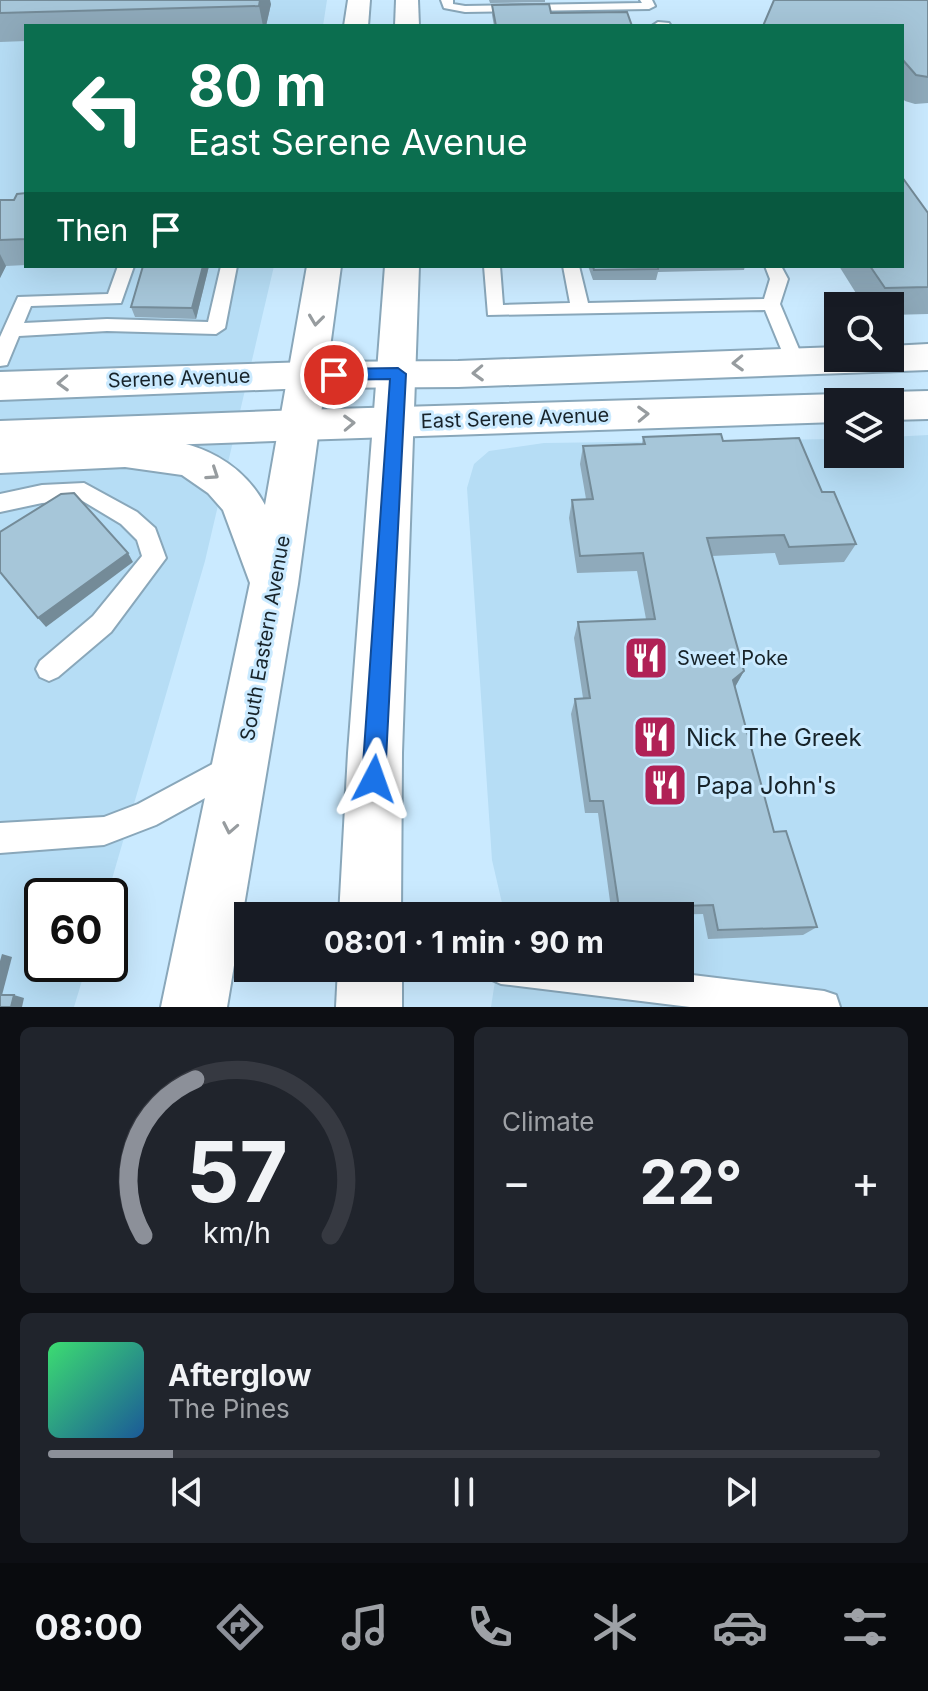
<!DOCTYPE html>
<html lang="en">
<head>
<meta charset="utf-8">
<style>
	body { margin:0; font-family:Inter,sans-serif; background:#20242c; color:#f1f3f6; height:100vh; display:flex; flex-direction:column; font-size:30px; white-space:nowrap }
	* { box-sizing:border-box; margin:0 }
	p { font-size:26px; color:#9ea1a6 }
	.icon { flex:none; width:44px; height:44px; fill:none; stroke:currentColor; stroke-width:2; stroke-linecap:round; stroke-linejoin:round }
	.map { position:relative; height:1007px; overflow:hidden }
	.side { display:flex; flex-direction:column; gap:20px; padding:20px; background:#0d0f14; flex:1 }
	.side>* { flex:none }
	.guide { position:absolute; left:24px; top:24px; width:880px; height:244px; border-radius:0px; box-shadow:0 8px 32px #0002; background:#0b6e4f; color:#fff; overflow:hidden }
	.buttons { position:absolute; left:824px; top:292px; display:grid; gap:16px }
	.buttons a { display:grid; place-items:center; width:80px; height:80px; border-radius:0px; background:#171b24; box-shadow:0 8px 32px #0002; font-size:40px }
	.speed { position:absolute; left:24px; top:878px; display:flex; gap:16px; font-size:40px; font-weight:700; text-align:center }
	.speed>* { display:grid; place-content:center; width:104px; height:104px; border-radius:50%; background:#171b24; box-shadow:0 8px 32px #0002; line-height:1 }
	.speed .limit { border:4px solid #111; border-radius:12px; background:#fff; color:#111 }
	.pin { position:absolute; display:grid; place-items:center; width:68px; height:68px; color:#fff; margin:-34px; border:4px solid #fff; border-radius:50%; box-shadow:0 2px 8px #0007 }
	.me { position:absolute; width:88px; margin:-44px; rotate:4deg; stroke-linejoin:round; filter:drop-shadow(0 0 6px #0008) }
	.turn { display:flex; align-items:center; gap:28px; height:168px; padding:0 32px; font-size:36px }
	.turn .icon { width:104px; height:104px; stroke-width:2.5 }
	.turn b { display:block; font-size:56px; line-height:68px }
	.then { display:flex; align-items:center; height:76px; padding:0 32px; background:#0003; gap:16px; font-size:30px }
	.big { font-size:60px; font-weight:700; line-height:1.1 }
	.side .widget { flex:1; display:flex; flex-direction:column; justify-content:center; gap:12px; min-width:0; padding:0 28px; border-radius:12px; background:#20242c }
	.side .dial { align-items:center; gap:0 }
	.dial svg { height:208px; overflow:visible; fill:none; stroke:#363941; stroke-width:7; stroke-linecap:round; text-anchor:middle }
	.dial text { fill:#f1f3f6; stroke:none }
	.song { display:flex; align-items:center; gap:24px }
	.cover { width:96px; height:96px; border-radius:12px; background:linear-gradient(135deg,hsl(140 70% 55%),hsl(210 70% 35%)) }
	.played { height:8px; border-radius:4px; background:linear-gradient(90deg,#8c9099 15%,#363941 15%) }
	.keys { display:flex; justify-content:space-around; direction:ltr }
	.heat { display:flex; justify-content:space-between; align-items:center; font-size:44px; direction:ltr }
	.side .tiles { flex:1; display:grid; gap:20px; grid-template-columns:1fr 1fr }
	.widget:last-child { grid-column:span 2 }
	.trip { position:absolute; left:234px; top:902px; width:460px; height:80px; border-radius:0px; background:#171b24; box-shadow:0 8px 32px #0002; font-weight:700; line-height:80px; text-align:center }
	.menu { display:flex; height:128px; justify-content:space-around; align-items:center; background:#090b0e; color:#9ea1a6 }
	.menu .icon { width:56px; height:56px }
	.menu .current { color:#8c9099 }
	.menu b { font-size:36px; color:#f1f3f6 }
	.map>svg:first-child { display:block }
</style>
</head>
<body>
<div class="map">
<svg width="928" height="1007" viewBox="0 0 928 1007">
	<rect width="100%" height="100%" fill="#caeaff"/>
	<!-- built -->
	<g fill="#b6ddf5">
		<path d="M0,0h327l-4,26h-297v240h248l-69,295 -98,335h-65v68h45l-13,43h-74z"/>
		<path d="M928,435v572h-437l6,-39h183v-52h-175l-13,-56 -25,-372 7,-24 15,-13 55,-8 294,-4v15h52v-17z"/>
	</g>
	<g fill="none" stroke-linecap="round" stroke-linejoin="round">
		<!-- service casing -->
		<g stroke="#89a7ba" stroke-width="4">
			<g id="service">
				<path d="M441,0h12v4l12,2 177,-3 -2,-3h12l3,6 -6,3 -184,3 -21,-4z"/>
				<path d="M658,22l11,1 2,3h-19z"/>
				<path d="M118,266h16l-13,37 -90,3 -7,17 83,-4 101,3 13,-56h16l-12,62 -9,6 -109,-3 -88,5 -12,29 -7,1v-29l18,-40 90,-3z"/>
				<path d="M484,266h16l3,39 67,-2 -7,-37h16l9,37 176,-4 6,-20 -5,-13h16l7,13 -8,25 24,57 -9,6 -7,-1 -23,-56 -277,5z"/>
				<path d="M84,483l53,29 18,16 11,30 -55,74 -53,45 -9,4 -9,-4 -4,-8 4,-8 53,-45 49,-60 -5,-16 -16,-16 -40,-24 -39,3 -42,9v-18l42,-9z"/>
				<path d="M235,752l10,4 4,10 -4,10 -89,49 -52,20 -104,8v-30l104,-6 34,-13z"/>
				<path d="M485,968h150l189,23 12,4 4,12h-150l-189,-23 -11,-5z"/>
			</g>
		</g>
		<!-- tertiary casing -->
		<g stroke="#89a7ba" stroke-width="4">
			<g id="tertiary">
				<path d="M309,362l14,4 5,9 -5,9 -14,4 -309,12v-28z"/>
				<path d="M301,410l14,5 6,10 -6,10 -14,5 -301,11v-30z"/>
			</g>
		</g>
		<!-- secondary casing -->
		<g stroke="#89a7ba" stroke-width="4">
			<g id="secondary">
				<path d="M928,344v26l-470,17 -149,1 -14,-4 -5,-9 5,-9 14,-4 149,-1 380,-14v11h52v-12z"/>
				<path d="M928,391v28l-38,1v-18h-18l4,-6 14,-4z"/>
				<path d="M838,394l14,4 2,4h-16v20l-537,18 -14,-5 -6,-10 6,-10 14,-5z"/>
			</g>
		</g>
		<!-- primary casing -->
		<g stroke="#89a7ba" stroke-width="4">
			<g id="primary">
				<path d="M348,0h22l-2,26h-24z"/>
				<path d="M396,0h22l1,26h-24z"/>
				<path d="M307,266h34l-43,318 -71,423h-66l89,-424 -27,-73 -15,-17 -26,-18 -57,-8 -125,6v-32c87,-4 215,-29 265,64z"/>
				<path d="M385,266h34l-17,487 -1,163h-62l9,-163z"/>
				<path d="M338,968h64v39h-66z"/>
			</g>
		</g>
		<!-- service -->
		<use href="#service" fill="#fff" fill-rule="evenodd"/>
		<!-- tertiary -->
		<use href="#tertiary" fill="#fff" fill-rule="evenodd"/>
		<!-- secondary -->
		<use href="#secondary" fill="#fff" fill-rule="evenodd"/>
		<!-- primary -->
		<use href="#primary" fill="#fff" fill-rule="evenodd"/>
	</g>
	<!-- wall -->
	<g fill="#8faabb">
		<path d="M0,0l271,4 -5,22h-240v15l-26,1z"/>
		<path d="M489,0h56v2l-55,1z"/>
		<path d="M928,0v103l-13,1 -10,-3 -3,-3v-72z"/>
		<path d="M492,5l59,8 81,13h-138l-2,-11z"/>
		<path d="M26,193v72l-20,1 -6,12v-78h14z"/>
		<path d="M928,213v101l-38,1v-9h-26l-25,-40h63z"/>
		<path d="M209,266l-13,53 -61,-2 -4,-10z"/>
		<path d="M588,266h157l-1,4 -86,2 -2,8h-63z"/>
		<path d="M643,437l80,4 99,51 34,52 -12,18 -65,3 -4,-12 -63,3 32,115 -9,16 39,145 43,95 -14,8 -95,4 -5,-25 -91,2 -14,-103h-13l-14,-99 4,-15 8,-1 -9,-60 4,-16 68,-3 -9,-48 -60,2 -8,-55 3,-18 14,-1 -6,-35 3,-18 59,-2z"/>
	</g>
	<!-- shaded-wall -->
	<g fill="#748b98">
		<path d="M260,0h10l1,4 -5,22h-3l-4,-20z"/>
		<path d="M0,254l6,12 -6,12z"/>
		<path d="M203,266h6l-13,53 -4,-11z"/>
		<path d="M128,553l5,9 -87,65 -8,-9z"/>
		<path d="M744,671l-9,16 -2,-7z"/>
		<path d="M2,954l10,3 -11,42h-1v-38z"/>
		<path d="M14,995l10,3 -2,9h-11z"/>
	</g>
	<!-- building -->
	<g fill="#a6c6d9" stroke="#748b98" stroke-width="2">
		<path d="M0,0h260l-1,6 -259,7z"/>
		<path d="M774,0h154v77l-12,-2 -14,-16v-33h-139z"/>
		<path d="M549,4l2,9 76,-1 5,14h-136l-4,-21z"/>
		<path d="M902,177l26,36v74l-43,1 -15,-22h32z"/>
		<path d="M26,193v46l-26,1v-40h14l3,-6z"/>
		<path d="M143,266h60l-11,42 -61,-1z"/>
		<path d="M593,266h65v3l-64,1z"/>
		<path d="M721,434l2,7 76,-3 23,54h12l22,52 -67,3 -5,-12 -77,3 37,133 -11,9 41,152 12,-1 31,96 -99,3 -5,-25 -94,3 -16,-107h-13l-15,-102 15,-1 -12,-76 77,-3 -12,-66 -63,3 -8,-56 21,-1 -10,-53 62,-2 -2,-7z"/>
		<path d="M74,493l54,60 -90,65 -38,-46v-40l61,-38z"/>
		<path d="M0,995h14l-3,12h-11z"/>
	</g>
	<!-- one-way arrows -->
	<defs><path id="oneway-chevron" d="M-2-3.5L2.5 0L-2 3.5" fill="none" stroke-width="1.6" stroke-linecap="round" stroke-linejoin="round" transform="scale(2)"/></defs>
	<g stroke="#979c9f">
		<use href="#oneway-chevron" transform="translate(316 320) rotate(97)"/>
		<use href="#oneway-chevron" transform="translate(738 363) rotate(178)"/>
		<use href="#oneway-chevron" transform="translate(478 373) rotate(178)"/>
		<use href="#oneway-chevron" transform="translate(63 383) rotate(178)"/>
		<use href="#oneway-chevron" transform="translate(643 414) rotate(-2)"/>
		<use href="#oneway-chevron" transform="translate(349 423) rotate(-2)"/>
		<use href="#oneway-chevron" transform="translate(213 474) rotate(34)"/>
		<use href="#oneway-chevron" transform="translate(230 828) rotate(101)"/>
	</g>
	<!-- route -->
	<path fill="#1a73e8" stroke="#114b97" stroke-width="2" d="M398,368l8,6 -21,405 -3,8 -8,4 -8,-4 -4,-8 28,-400 -56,1 -8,-5 8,-6z"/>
	<!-- icons -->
	<defs>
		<g id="restaurant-square" transform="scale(2.3)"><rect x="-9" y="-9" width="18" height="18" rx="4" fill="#b02156" stroke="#caeaff"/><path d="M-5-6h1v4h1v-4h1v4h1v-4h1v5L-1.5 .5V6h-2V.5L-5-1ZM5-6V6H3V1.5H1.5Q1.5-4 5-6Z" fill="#fff"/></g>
	</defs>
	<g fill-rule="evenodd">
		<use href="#restaurant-square" x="646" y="658"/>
		<use href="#restaurant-square" x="655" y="737"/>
		<use href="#restaurant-square" x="665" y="785"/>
	</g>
	<g text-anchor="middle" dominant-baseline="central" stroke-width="6" stroke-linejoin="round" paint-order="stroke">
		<!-- street labels -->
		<g font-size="20" fill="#17232a" stroke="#caeaff">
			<text transform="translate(179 378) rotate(-2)">Serene Avenue</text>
			<text transform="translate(515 418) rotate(-2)">East Serene Avenue</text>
			<text transform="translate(265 638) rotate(-80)">South Eastern Avenue</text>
		</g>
		<!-- poi labels -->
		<g font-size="20" fill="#17232a" stroke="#caeaff" text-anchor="start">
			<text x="677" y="658">Sweet Poke</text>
		</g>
		<!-- near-poi labels -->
		<g font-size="24" fill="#17232a" stroke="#caeaff" text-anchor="start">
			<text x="686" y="737">Nick The Greek</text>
			<text x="696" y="785">Papa John's</text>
		</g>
	</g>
</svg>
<div class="buttons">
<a><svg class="icon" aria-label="search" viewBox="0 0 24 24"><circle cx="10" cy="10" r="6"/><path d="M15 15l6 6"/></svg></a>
<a><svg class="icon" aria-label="layers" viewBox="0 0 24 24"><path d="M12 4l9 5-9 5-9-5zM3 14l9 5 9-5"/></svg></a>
</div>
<div class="speed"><div class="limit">60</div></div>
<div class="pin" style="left:334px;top:375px;background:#d93025"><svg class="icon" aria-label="arrive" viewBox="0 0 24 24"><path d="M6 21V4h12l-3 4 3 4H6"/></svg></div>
<svg class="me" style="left:374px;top:779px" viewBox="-20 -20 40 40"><path d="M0-17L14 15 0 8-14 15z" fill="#1a73e8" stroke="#fff" stroke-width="4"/></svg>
<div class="trip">08:01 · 1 min · 90 m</div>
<div class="guide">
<div class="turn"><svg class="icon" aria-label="left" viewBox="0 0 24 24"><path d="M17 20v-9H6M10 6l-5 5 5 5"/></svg><div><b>80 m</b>East Serene Avenue</div></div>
<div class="then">Then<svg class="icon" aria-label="arrive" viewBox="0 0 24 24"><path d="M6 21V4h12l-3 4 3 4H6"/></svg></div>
</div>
</div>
<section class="side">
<div class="tiles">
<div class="widget dial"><svg viewBox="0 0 100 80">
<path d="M14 69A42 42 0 1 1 86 69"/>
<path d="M14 69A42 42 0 0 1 34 9" stroke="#8c9099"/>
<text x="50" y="56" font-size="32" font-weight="700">57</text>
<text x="50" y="72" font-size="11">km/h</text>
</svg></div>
<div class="widget"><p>Climate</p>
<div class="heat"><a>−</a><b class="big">22°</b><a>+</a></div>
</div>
<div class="widget">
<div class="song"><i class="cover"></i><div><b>Afterglow</b><p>The Pines</p></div></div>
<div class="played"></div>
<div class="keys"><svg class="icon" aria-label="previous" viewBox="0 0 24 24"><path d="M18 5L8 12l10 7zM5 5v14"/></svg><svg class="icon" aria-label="pause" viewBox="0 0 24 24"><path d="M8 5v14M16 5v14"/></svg><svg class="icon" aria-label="next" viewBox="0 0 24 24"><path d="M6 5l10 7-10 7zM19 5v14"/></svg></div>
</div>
</div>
</section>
<nav class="menu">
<b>08:00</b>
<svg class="icon current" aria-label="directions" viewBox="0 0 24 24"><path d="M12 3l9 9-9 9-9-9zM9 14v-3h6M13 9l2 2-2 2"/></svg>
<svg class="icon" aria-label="music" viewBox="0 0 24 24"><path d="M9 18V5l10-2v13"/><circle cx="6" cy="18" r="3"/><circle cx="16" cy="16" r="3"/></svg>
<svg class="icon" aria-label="phone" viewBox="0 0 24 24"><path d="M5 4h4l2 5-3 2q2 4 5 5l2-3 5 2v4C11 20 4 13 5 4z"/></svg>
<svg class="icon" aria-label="climate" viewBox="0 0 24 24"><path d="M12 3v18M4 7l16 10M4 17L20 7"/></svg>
<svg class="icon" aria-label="car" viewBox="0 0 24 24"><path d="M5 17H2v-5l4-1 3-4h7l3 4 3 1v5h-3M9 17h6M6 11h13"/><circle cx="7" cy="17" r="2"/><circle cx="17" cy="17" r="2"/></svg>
<svg class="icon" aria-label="filters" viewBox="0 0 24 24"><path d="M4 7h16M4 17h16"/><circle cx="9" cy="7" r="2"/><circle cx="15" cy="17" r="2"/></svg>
</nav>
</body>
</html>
